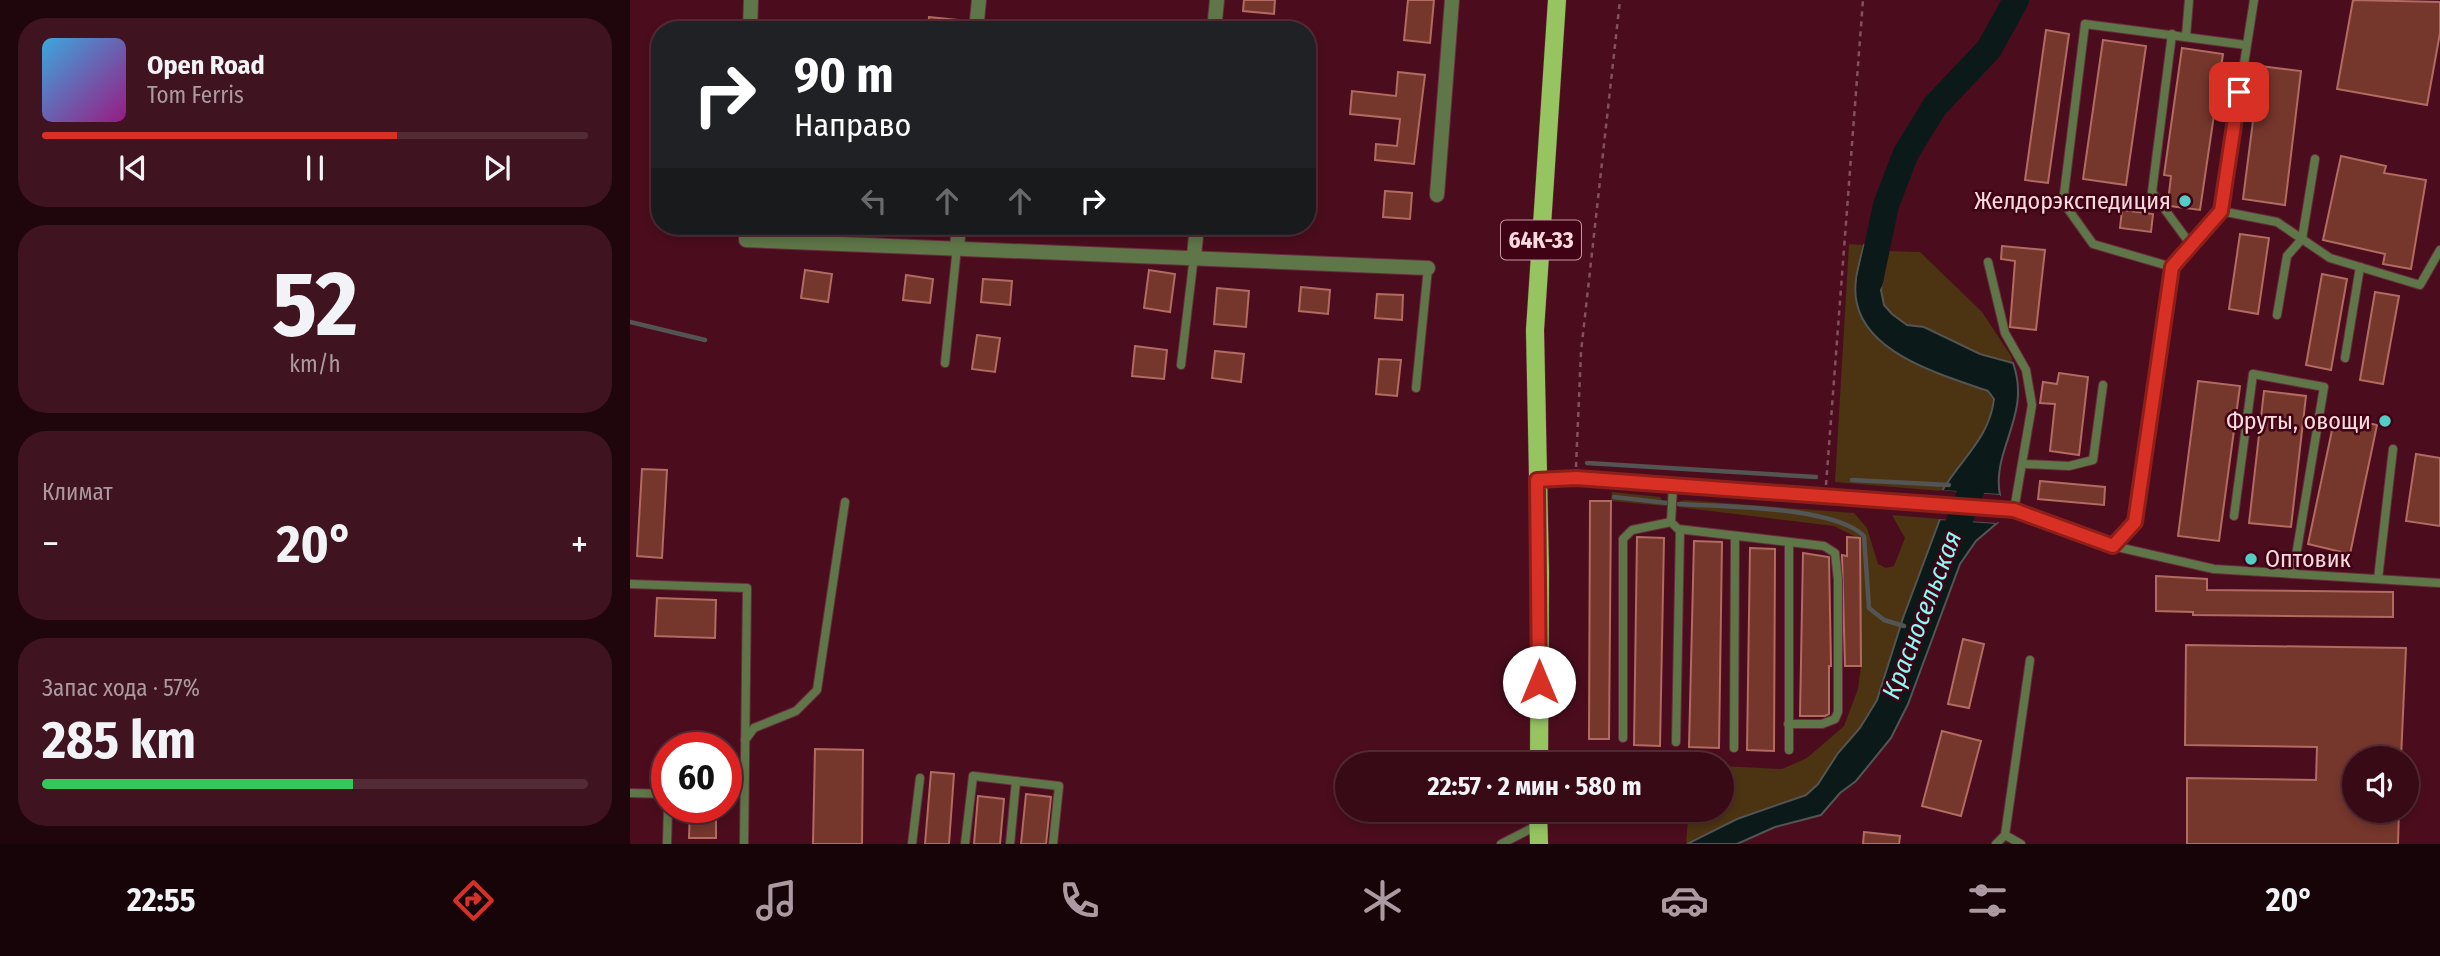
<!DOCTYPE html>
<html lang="ru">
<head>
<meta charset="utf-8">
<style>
	body { margin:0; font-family:"Fira Sans Condensed",sans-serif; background:#3f131f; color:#f1f3f6; height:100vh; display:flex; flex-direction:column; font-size:26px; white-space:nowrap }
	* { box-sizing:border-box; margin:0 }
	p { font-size:23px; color:#ab9aa1 }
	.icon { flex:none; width:38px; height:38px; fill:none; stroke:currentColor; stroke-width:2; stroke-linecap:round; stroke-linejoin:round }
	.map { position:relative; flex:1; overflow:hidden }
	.sheet { display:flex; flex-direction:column; gap:18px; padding:18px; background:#1f060c; width:630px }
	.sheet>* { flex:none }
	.hud { position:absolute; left:21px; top:21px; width:665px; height:214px; border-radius:28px; box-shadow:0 4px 10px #0003,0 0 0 2px #522b35; background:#202124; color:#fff; overflow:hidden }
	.fabs { position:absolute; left:1712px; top:746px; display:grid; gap:14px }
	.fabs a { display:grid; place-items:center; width:77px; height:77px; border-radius:50%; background:#380a16; box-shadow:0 4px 10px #0003,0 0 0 2px #522b35; font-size:35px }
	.speed { position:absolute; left:21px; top:732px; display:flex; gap:14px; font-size:35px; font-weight:700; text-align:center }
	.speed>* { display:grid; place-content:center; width:91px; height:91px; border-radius:50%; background:#380a16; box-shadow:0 4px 10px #0003,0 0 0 2px #522b35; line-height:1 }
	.speed .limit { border:10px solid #d22; background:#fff; color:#111 }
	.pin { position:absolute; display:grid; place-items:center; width:60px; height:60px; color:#fff; margin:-30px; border-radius:14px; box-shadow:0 4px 10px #0006 }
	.me { position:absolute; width:77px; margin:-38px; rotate:0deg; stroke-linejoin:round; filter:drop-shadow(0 0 5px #0008) }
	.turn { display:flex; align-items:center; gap:24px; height:147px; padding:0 28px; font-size:32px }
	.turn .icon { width:91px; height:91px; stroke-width:2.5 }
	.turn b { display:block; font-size:49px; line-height:60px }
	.lanes { display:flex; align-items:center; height:66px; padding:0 28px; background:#0003; justify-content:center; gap:35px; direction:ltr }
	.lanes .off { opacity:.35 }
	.big { font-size:52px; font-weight:700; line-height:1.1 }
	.sheet .card { flex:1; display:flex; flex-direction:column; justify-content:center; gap:10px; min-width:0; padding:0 24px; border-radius:28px; background:#3f131f }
	.sheet .dial { align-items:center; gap:0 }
	.dial b { font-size:91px; line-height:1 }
	.song { display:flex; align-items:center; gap:21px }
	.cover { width:84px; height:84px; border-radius:10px; background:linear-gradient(135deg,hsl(200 70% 55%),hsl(310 70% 35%)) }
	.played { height:7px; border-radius:4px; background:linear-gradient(90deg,#d93025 65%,#522b35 65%) }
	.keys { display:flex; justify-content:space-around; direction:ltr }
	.heat { display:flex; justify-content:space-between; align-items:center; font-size:38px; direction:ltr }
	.charge { height:10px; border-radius:5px; background:linear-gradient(90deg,#34c759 57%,#522b35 0) }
	.trip { position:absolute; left:705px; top:752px; width:399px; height:70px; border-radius:35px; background:#380a16; box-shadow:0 4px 10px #0003,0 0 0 2px #522b35; font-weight:700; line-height:70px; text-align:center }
	.dock { display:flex; height:112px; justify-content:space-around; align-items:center; background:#160409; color:#ab9aa1 }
	.dock .icon { width:49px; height:49px }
	.dock .on { color:#d93025 }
	.dock b { font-size:32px; color:#f1f3f6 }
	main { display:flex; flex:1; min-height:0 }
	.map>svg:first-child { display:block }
</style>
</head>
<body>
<main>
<section class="sheet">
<div class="card">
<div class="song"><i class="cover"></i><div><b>Open Road</b><p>Tom Ferris</p></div></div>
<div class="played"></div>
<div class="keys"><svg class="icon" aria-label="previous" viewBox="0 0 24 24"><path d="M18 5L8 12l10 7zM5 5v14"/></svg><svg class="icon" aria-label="pause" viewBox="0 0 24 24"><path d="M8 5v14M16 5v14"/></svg><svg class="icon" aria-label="next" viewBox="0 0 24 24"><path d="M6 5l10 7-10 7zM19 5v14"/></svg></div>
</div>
<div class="card dial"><b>52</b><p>km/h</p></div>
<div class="card"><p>Климат</p>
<div class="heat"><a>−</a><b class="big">20°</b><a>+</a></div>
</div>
<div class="card"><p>Запас хода · 57%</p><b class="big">285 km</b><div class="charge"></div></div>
</section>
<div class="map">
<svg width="1810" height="844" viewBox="0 0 1810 844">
	<rect width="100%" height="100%" fill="#4b0d1e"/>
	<!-- green -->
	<g fill="#4c3312">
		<path d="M1219,244l15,1 -8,40 1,19 105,78 26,9 6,8 -3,20 -7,16 -42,56 -107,-9z"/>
		<path d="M1255,251l35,1 62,60 29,44 2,7 -33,-9 -56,-27 -17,-2 -15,-11 -8,-9 -3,-15z"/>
		<path d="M982,492l48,5 6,9 -55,-5z"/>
		<path d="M1055,500l169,13 13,15 11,36 8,4 8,-2 11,-28 -13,-23 48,4 -37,99 -26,82 -17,28 -22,25 -20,31 -12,11 -69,24 -51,24 3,-33h33v-44l60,3 25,-11 37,-32 14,-37 3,-23 -1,-127 -26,-13 -156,-19 2,-6z"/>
	</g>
	<!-- water -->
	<g fill="#0b1a19" stroke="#535454" stroke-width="2">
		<path d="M1234,245l21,6 -4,39 3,15 8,9 15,11 17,2 56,27 33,9c19,52 -22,87 -13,132l-58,-4c19,-32 48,-54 52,-92l-6,-8c-42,-15 -119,-35 -131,-87 -5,-19 2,-40 7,-59z"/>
		<path d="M1310,519l57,4 -21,18 -16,23 -52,140 -17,34 -35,43 -16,12 -19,22 -46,12 -38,17h-50l50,-25 69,-24 12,-11 20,-31 22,-25 17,-28 26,-82z"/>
	</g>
	<!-- pier -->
	<g fill="#4b0d1e">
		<path d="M1309,490l61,5v4l-59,-5z"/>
		<path d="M1310,515l58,5 -1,3 -60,-4z"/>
	</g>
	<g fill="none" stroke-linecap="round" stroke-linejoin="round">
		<!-- stream -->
		<g stroke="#535454" stroke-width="4.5">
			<path d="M0,322l75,18"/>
			<path d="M957,463l229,14"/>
			<path d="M1222,480l97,5"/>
			<path d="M984,497l53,6"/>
			<path d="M1049,504c44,3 154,2 185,32l5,72 15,12 20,6"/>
		</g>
		<!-- river -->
		<g stroke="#0b1a19" stroke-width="26">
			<path d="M1240,281l16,-76 20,-52 29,-47 54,-57 27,-49"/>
			<path d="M1317,553l35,-91"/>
		</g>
	</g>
	<!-- building -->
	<g fill="#75362c" stroke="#b16b60" stroke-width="2">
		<path d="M614,0h31l-1,14 -31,-3z"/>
		<path d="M778,0h26l-4,43 -26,-3z"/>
		<path d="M1723,0l87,2v31l-13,72 -90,-16z"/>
		<path d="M299,17l38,4 -1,9h-38z"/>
		<path d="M1416,30l23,4 -21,149 -23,-3z"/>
		<path d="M1473,40l43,6 -20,139 -43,-6z"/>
		<path d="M1552,48l41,6 -23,156 -30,-4 -2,-4 3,-26 -7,-1z"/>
		<path d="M1630,66l41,5 -16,134 -42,-6z"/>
		<path d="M768,72l27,3 -11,89 -39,-4 1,-16 21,2 3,-27 -50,-5 2,-23 44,5z"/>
		<path d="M1711,156l45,10 -2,7 42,7 -15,89 -28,-5 2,-10 -62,-14z"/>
		<path d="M755,191l27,2 -2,26 -27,-2z"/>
		<path d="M1492,210l31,4 -2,18 -31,-4z"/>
		<path d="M1610,234l29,4 -11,76 -29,-5z"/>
		<path d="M1372,246l43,4 -9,80 -26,-3 5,-66 -14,-2z"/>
		<path d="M175,270l27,4 -4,28 -27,-4z"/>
		<path d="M519,270l26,4 -5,38 -26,-4z"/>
		<path d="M1692,274l25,5 -16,91 -25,-5z"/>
		<path d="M276,275l27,4 -3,24 -27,-3z"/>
		<path d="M353,279l29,2 -2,24 -29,-3z"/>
		<path d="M671,287l29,3 -2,24 -29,-3z"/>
		<path d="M587,288l32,3 -3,36 -32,-3z"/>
		<path d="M1745,292l24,4 -16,88 -23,-4z"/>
		<path d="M747,294l26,1 -1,25 -27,-2z"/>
		<path d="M347,335l23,3 -5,34 -23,-3z"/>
		<path d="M505,346l32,4 -3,29 -32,-3z"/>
		<path d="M585,351l29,3 -3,28 -29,-4z"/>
		<path d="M749,359l22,1 -4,36 -21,-2z"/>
		<path d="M1429,373l29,4 -9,78 -29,-4 5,-47 -15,-1 3,-21 14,2z"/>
		<path d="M1568,381l42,5 -21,155 -41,-5z"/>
		<path d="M1634,391l42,5 -15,131 -42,-4z"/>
		<path d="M1705,416l42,9 -27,129 -42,-10z"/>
		<path d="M1786,454l24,4v68l-34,-5z"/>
		<path d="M12,469l25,1 -5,88 -25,-2z"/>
		<path d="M1410,481l65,6 -1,18 -66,-6z"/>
		<path d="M960,501h21l-2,238h-20z"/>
		<path d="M1007,537l27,1 -4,208 -26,-1z"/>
		<path d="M1217,537l13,1 1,128h-16l-3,-111 5,1z"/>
		<path d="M1064,541l28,1 -3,206 -30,-1z"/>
		<path d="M1120,548l25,1 -1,202 -27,-1z"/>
		<path d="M1173,553l26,4 2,109h-2v48l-4,2h-25z"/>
		<path d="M1526,576l51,3v11l186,2v25l-200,-2v-3l-37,-1z"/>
		<path d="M27,598l59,2 -1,38 -60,-2z"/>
		<path d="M1333,639l21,5 -15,64 -21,-4z"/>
		<path d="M1556,645l220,3 -5,110h-47v52h45l-1,34h-211v-66l129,2 1,-33 -132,-2z"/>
		<path d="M1312,731l39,10 -20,75 -39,-10z"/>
		<path d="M185,749l48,1 -1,94h-49z"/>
		<path d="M301,772l23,2 -5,70h-24z"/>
		<path d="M396,794l25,3 -5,47h-25z"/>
		<path d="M348,796l26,3 -4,45h-26z"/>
		<path d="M60,807h26v31h-27z"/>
		<path d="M1234,832l36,4 -1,8h-36z"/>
	</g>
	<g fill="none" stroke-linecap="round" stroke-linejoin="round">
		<!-- service casing -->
		<g stroke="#672e3d" stroke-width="10">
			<g id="service">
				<path d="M1542,34l-20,158 39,53"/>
				<path d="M1556,36l3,-36"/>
				<path d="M1591,211l56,11 53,36 90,27 20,-35"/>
				<path d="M1358,262l17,71 21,37 6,35 -18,105"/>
				<path d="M1542,267l-79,-23 -30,-42 22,-178 161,21"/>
				<path d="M1647,315l10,-59 15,-17 13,-80"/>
				<path d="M1715,358l15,-91"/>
				<path d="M315,363l12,-116"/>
				<path d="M551,365l13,-109"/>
				<path d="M786,388l12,-120"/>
				<path d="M1394,464l45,2 24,-6 10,-75"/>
				<path d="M907,480l39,-2 438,32 99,36 22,-24 37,-255 49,-56 33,-211"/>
				<path d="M1043,486l-2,36 7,7 146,17 11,7 3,27v132l-3,7 -13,5h-34"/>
				<path d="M1604,516l19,-142 71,13 -31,187"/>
				<path d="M1483,546l101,23 226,14"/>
				<path d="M1748,579l15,-130"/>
				<path d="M0,584l117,4 -3,256"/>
				<path d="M993,738v-199l9,-9 39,-8"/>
				<path d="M115,740l9,-12 42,-17 21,-21 28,-188"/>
				<path d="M1046,742l4,-212"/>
				<path d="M1104,748l1,-210"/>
				<path d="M1159,750v-208"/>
				<path d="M0,793l37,1"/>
				<path d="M1375,835l16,9"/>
				<path d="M37,844l1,-37"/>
				<path d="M282,844l8,-66"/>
				<path d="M335,844l8,-68 86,10 -6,58"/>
				<path d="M380,844l6,-63"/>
				<path d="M871,844l37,-19"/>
				<path d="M1366,844l9,-9 25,-175"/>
			</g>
		</g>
		<!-- minor casing -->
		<g stroke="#672e3d" stroke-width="16">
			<g id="minor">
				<path d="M120,30l1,-30"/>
				<path d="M346,30l3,-30"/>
				<path d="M584,30l3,-30"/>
				<path d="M807,195l15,-195"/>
				<path d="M117,226l-1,14 682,28"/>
				<path d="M327,247l2,-21"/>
				<path d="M564,256l3,-30"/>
			</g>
		</g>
		<!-- primary casing -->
		<g stroke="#672e3d" stroke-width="19">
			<g id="primary">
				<path d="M909,765l1,-193 -5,-242 22,-330"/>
				<path d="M908,810l1,34"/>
			</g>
		</g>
		<!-- path -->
		<g stroke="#84505c" stroke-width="2.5" stroke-dasharray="5 5" stroke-linecap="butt">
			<path d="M946,467l5,-115 39,-352"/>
			<path d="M1196,485l37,-485"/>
		</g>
		<!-- service -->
		<use href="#service" stroke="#5f7648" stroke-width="8"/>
		<!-- minor -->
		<use href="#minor" stroke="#5f7648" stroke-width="14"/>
		<!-- primary -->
		<use href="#primary" stroke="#95c461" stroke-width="18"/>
	</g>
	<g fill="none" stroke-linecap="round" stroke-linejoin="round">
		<!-- route casing -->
		<g stroke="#8d1f18" stroke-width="18">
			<path id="route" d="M909,682l-2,-202 39,-2 438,32 99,36 22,-24 37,-255 49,-56 18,-119"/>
		</g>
		<!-- route -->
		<use href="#route" stroke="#d93025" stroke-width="12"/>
	</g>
	<!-- markers -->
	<g fill="#54cdc7" stroke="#400215" stroke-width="2.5">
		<circle cx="1555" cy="201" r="7"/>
		<circle cx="1755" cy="421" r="7"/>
		<circle cx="1621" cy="559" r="7"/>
	</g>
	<g text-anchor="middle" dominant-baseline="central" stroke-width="5" stroke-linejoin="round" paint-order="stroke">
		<!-- shield labels -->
		<rect fill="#400215" stroke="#c49aa2" stroke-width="2" x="871" y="220.5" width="80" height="39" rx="5"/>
		<g font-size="23" font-weight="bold" fill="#fcdbdf">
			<text x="911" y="240">64К-33</text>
		</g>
		<!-- poi labels -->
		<g font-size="24" fill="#fcdbdf" stroke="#400215" text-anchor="end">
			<text x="1541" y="201">Желдорэкспедиция</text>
			<text x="1741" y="421">Фруты, овощи</text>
			<text x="1635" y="559" text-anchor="start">Оптовик</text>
		</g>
		<!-- water labels -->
		<g font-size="26" font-style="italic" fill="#88fbf4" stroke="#400215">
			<text transform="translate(1292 615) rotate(-69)">Красносельская</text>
		</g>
	</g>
</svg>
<div class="fabs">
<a><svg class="icon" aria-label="sound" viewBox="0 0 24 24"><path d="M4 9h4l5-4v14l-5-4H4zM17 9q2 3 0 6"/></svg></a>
</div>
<div class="speed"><div class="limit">60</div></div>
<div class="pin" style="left:1609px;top:92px;background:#d93025"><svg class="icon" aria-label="arrive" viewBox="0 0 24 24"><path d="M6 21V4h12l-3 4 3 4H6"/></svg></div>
<svg class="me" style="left:909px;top:682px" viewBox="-20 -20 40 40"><circle r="19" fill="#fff"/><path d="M0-13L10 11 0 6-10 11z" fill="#d93025"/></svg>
<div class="trip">22:57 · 2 мин · 580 m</div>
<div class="hud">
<div class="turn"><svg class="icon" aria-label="right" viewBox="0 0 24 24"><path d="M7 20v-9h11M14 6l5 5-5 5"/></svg><div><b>90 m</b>Направо</div></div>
<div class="lanes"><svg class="icon off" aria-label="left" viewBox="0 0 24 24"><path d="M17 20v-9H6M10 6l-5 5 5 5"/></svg><svg class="icon off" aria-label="ahead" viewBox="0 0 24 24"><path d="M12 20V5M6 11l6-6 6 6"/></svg><svg class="icon off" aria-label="ahead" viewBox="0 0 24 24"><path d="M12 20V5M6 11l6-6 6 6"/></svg><svg class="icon" aria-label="right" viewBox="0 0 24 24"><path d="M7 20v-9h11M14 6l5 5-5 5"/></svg></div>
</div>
</div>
</main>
<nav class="dock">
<b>22:55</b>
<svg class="icon on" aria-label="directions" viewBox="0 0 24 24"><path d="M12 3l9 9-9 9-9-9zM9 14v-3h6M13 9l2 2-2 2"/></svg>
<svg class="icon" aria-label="music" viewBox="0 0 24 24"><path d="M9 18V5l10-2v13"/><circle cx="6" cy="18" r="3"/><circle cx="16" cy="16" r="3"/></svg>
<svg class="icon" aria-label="phone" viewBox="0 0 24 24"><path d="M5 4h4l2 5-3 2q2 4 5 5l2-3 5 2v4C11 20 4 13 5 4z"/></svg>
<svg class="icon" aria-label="climate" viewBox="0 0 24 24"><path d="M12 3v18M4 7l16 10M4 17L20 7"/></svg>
<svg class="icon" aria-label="car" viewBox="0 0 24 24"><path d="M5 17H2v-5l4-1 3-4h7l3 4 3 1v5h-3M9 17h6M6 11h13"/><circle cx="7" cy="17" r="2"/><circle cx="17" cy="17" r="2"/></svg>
<svg class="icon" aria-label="filters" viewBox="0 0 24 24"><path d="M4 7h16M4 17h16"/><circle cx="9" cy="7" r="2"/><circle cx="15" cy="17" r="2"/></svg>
<b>20°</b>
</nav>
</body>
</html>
